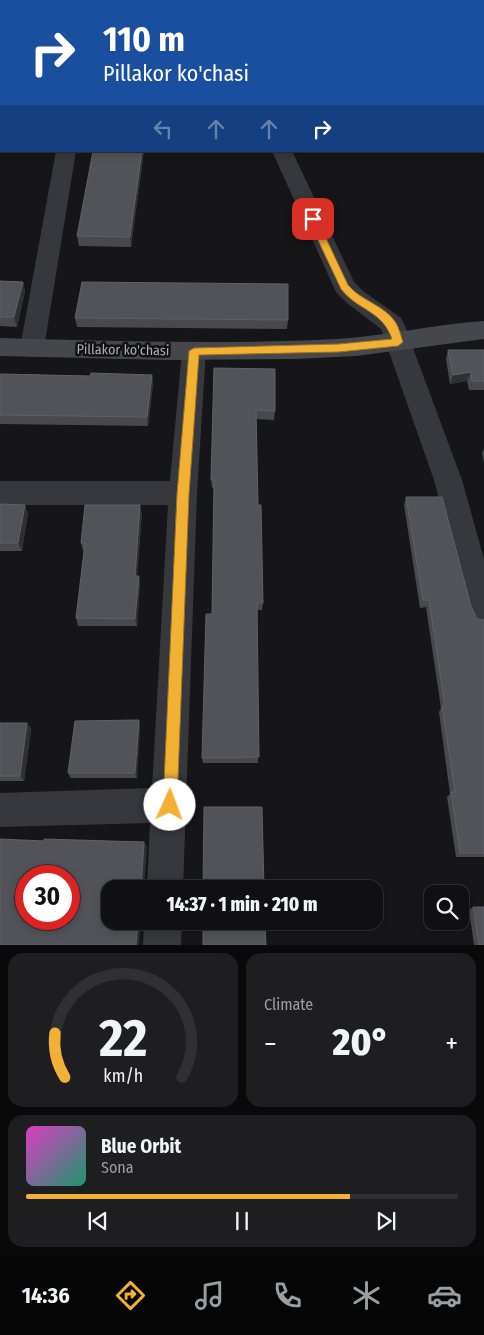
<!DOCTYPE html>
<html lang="en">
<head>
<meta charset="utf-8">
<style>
	body { margin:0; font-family:"Fira Sans Condensed",sans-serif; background:#1e1e20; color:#f1f3f6; height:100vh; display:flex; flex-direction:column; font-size:19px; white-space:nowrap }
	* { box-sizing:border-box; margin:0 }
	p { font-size:16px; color:#9c9d9f }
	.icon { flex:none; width:28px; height:28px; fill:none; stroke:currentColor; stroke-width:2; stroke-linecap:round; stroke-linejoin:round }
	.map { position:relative; height:945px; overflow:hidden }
	.side { display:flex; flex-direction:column; gap:8px; padding:8px; background:#09090a; flex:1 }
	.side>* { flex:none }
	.top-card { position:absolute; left:0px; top:0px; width:485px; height:152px; box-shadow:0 2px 8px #0003,0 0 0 1px #303032; background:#1a4fa0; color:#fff; overflow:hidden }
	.fabs { position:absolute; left:424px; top:885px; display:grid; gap:10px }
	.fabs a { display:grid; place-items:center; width:45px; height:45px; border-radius:10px; background:#101012; box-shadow:0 2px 8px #0003,0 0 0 1px #303032; font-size:25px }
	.speed { position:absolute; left:15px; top:865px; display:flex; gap:10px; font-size:25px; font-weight:700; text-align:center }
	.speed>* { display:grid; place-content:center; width:65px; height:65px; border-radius:50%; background:#101012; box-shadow:0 2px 8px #0003,0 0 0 1px #303032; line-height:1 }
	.speed .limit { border:8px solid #d22; background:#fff; color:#111 }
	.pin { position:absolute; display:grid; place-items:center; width:42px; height:42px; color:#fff; margin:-21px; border-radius:10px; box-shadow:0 2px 8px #0006 }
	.me { position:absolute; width:55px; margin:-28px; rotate:2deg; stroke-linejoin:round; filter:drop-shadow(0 0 4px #0008) }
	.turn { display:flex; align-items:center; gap:18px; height:105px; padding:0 20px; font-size:22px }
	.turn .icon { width:65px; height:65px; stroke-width:2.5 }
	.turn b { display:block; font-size:35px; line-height:42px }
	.lanes { display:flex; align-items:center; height:48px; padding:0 20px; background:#0003; justify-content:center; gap:25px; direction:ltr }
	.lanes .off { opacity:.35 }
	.big { font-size:38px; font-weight:800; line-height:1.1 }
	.side .widget { flex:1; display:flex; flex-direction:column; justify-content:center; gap:8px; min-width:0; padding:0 18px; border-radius:15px; background:#1e1e20 }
	.side .dial { align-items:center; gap:0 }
	.dial svg { height:130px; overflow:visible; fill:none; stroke:#303032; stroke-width:7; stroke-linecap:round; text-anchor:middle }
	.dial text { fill:#f1f3f6; stroke:none }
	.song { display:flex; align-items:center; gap:15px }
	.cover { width:60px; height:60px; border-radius:8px; background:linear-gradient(135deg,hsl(310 70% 55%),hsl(160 70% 35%)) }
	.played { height:5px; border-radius:2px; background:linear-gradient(90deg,#f2b134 75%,#303032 75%) }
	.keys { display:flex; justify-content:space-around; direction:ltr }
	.heat { display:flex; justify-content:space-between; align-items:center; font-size:28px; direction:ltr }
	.side .tiles { flex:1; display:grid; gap:8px; grid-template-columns:1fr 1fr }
	.widget:last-child { grid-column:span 2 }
	.trip { position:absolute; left:101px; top:880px; width:282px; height:50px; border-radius:15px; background:#101012; box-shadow:0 2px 8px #0003,0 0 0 1px #303032; font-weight:800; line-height:50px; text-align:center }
	.dock { display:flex; height:80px; justify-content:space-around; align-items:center; background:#060607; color:#9c9d9f }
	.dock .icon { width:35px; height:35px }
	.dock .active { color:#f2b134 }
	.dock b { font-size:22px; color:#f1f3f6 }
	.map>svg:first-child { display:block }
</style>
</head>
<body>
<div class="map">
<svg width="484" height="945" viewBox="0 0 484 945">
	<rect width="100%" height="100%" fill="#161618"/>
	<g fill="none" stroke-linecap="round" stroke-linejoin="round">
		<!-- street-tunnel -->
		<path stroke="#333438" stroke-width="19" stroke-dasharray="19 10" stroke-linecap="butt" d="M475,1l9,-1"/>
		<!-- street -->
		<g fill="#37383d" fill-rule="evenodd">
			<path d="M179,0h18v1h-17z"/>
			<rect x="0" y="63" width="1" height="12"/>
			<rect x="0" y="98" width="1" height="12"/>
			<path d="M56,151h20l-32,197 -3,7 -9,2 -9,-2 -3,-7z"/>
			<path d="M272,151h20l62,131 9,9 38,27 3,6 58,156 22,79v68l-11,-4 -4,-10 -35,-133 -53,-151 -34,-26 -11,-11z"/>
			<path d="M194,342l9,2 3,7 -9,142 -14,396h-36l3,-66 -150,4v-34l152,-5 16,-283h-168v-24h170l12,-130 3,-7z"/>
			<path d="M144,921h38l-1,24h-38z"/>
		</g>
		<!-- secondary -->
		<path fill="#45474d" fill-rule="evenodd" d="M484,321v18l-128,17 -61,3 -127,1 -168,-4v-18c112,3 225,7 337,1 50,-3 98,-15 147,-18z"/>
	</g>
	<!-- wall -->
	<g fill="#47494d">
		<path d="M0,0h20v1h-19v29h-1z"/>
		<path d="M144,151l-13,96 -52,-1 -2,-10z"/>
		<path d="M0,281l23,1 2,9 -8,36 -17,-1z"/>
		<path d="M75,318l213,2 -1,9 -210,-2z"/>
		<path d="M448,350h36v40h-15l-2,-9 -17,3 -4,-25z"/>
		<path d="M214,368l61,43 -1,9 -18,-1 2,86 5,98 -1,7h-5l1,153h-55l-1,-5 10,-144 2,-126h-2l-1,-8z"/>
		<path d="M0,374l90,2 62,-1 1,9 -5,42 -148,-2z"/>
		<path d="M484,449v14l-2,-10z"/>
		<path d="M406,497l65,109 6,13 7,1v237h-28l-9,-60 3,-3 -11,-82 2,-4 -15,-101 -6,1 -16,-103z"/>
		<path d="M0,504l28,9 -6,38h-22z"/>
		<path d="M142,513l-5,63 3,7 -3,43h-59l-2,-8 8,-67h-1l-2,-8z"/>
		<path d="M139,720l1,6 -3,52h-66l-3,-5z"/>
		<path d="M0,723h27l4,6 -7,52h-24z"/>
		<path d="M473,907l11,38h-10l-5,-35z"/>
	</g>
	<!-- shaded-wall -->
	<g fill="#2f3033">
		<path d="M1,133v11h-1v-10z"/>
		<path d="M142,151h2l-13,96 -1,-10z"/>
		<path d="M23,282l2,9 -8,36 -3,-10z"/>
		<path d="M471,372l-4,9 -17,3 3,-9z"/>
		<path d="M152,375l1,9 -5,42 -1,-9z"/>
		<path d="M25,505l3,8 -6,38 -4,-8z"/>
		<path d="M140,505l2,8 -6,70 -1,-7z"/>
		<path d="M139,576l1,7 -3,43 -2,-7z"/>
		<path d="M139,720l1,6 -3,52 -2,-5z"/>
		<path d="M27,723l4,6 -7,52 -4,-5z"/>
		<path d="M144,842l3,5 -3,42h-3z"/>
		<path d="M138,921h3l-2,24h-3z"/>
	</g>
	<!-- building -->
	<g fill="#525359" stroke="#5f6168" fill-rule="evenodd">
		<path d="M0,0h15l-1,1h-13v19h-1z"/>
		<path d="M0,109h1v24l-1,1z"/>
		<path d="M93,151h49l-12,86 -53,-1z"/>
		<path d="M0,281l23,1 -9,35h-14z"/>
		<path d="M82,282l206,2v36l-213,-2z"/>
		<path d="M448,350h36v31h-12l-1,-9 -18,3z"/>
		<path d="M214,368l61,1v42l-19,-1 2,95h3l2,98h-6l2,154 -57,1 4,-144h6l2,-134h-3z"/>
		<path d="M91,373l61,2 -5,42 -147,-2v-41l90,2z"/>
		<path d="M406,497h36l29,109 6,13 7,1v233h-24l-9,-61h4l-13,-86h3l-16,-106h-6z"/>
		<path d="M0,504l25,1 -7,38h-18z"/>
		<path d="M85,505h55l-5,71h4l-4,43 -59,-1 9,-75h-4z"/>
		<path d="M139,720l-4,53h-67l7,-52z"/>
		<path d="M0,723h27l-7,53h-20z"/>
		<path d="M204,807h58l2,82h-61z"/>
		<path d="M0,839l44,2v-2l100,3 -3,47h-31v32h28l-2,24h-136zM26,876h43v43h-43z"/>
		<path d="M473,907h11v38h-5z"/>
		<path d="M203,921h62l1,24h-63z"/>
	</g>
	<!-- route -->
	<path fill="#f2b134" stroke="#9d7322" d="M313,216l4,3 31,66c13,16 37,20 48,38 3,5 5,13 7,19l-5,4 -59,6 -140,3 -10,139 -12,311 -2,5 -5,2 -5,-2 -2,-5 14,-311 12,-143 5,-3 145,-4 53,-5c-10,-29 -34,-28 -51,-50l-33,-70z"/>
	<g text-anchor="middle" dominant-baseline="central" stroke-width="5" stroke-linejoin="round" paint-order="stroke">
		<!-- street labels -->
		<g font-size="14" fill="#a8adb8" stroke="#111113">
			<text transform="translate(123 350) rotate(1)">Pillakor ko'chasi</text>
		</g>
	</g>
</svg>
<div class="fabs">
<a><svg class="icon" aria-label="search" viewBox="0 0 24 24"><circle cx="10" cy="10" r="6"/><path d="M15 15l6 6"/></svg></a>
</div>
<div class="speed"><div class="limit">30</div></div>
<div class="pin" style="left:313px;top:219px;background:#d93025"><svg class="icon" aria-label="arrive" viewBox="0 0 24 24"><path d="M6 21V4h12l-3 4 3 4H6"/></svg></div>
<svg class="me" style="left:170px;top:805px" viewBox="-20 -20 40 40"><circle r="19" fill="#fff"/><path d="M0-13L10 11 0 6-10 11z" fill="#f2b134"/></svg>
<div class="trip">14:37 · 1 min · 210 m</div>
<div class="top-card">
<div class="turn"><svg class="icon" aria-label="right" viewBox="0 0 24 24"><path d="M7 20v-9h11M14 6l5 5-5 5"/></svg><div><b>110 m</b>Pillakor ko'chasi</div></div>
<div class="lanes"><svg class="icon off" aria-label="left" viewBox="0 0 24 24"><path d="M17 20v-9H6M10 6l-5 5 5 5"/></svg><svg class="icon off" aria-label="ahead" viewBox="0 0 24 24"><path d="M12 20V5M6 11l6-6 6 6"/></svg><svg class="icon off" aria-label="ahead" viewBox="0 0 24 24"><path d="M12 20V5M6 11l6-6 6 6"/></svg><svg class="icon" aria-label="right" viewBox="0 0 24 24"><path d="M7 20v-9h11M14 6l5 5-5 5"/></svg></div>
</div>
</div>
<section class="side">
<div class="tiles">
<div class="widget dial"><svg viewBox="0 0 100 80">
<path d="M14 69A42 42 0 1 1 86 69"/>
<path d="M14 69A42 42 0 0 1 8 42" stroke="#f2b134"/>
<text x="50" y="56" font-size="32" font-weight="700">22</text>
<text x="50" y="72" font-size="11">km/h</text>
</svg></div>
<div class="widget"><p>Climate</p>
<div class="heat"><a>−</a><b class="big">20°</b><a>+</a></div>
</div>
<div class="widget">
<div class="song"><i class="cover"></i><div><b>Blue Orbit</b><p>Sona</p></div></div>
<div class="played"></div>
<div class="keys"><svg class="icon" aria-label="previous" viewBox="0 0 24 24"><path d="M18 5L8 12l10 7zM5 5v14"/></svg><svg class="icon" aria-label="pause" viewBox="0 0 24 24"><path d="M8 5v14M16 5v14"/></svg><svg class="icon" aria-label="next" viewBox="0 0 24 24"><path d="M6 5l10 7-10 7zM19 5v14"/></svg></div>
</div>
</div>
</section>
<nav class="dock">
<b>14:36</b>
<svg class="icon active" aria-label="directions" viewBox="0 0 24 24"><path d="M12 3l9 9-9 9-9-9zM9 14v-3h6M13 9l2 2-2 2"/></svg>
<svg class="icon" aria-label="music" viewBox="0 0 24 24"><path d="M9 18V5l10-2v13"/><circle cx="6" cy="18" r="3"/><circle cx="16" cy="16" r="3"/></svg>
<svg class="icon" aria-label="phone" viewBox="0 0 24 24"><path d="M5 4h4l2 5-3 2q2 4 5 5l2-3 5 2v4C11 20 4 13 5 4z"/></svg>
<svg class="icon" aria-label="climate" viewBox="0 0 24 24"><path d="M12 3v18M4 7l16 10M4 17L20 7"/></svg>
<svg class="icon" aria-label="car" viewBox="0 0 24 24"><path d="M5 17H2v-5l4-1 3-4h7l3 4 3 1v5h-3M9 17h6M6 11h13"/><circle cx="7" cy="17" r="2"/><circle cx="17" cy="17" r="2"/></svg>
</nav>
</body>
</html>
